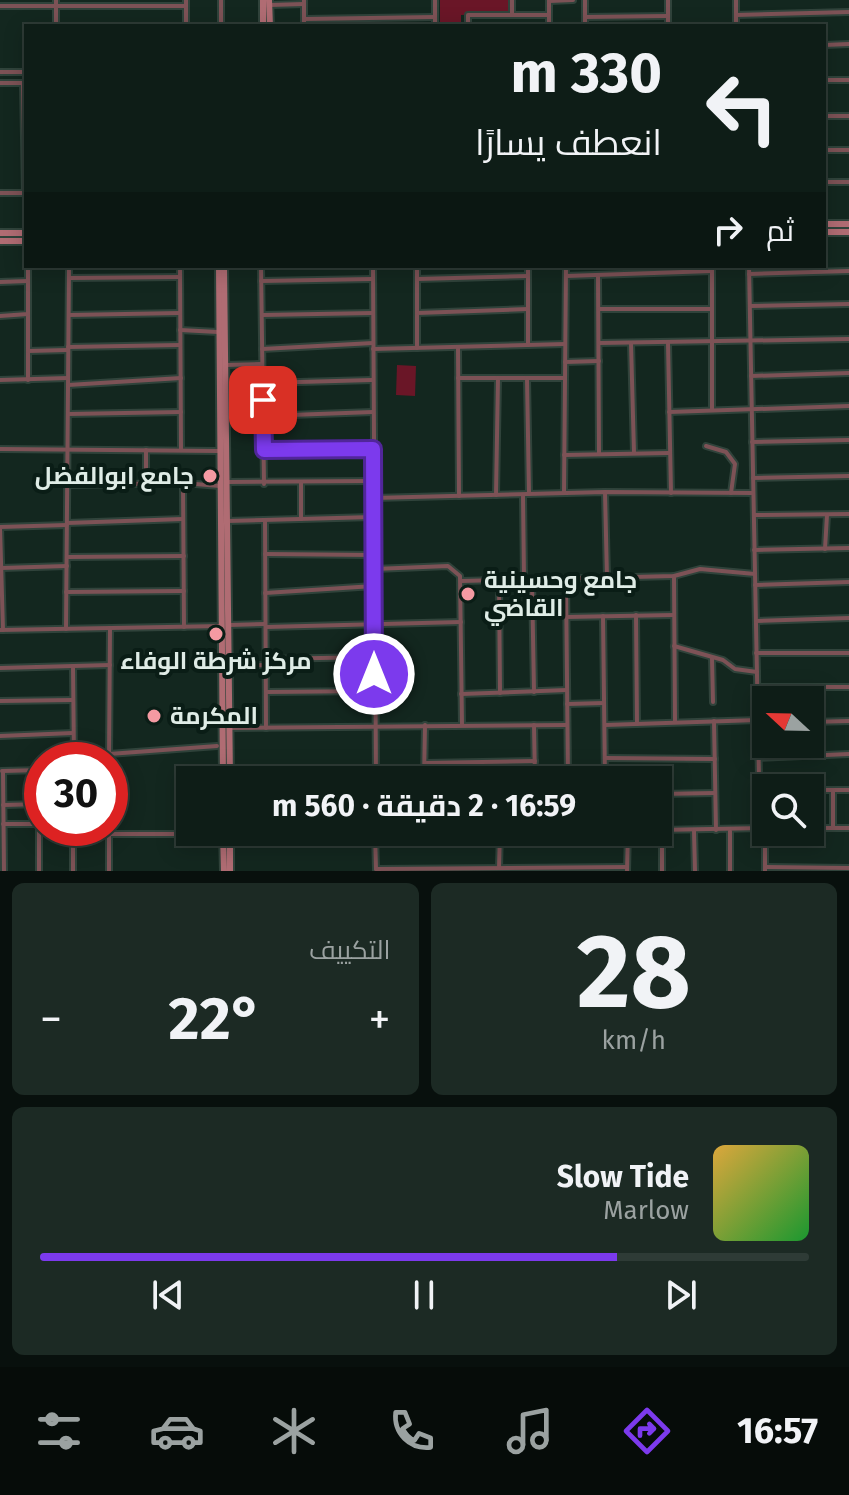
<!DOCTYPE html>
<html lang="ar">
<head>
<meta charset="utf-8">
<style>
	body { margin:0; font-family:"Fira Sans",Cairo,sans-serif; background:#1c2a24; color:#f1f3f6; direction:rtl; height:100vh; display:flex; flex-direction:column; font-size:30px; white-space:nowrap }
	* { box-sizing:border-box; margin:0 }
	p { font-size:26px; color:#9ba2a1 }
	.icon { flex:none; width:44px; height:44px; fill:none; stroke:currentColor; stroke-width:2; stroke-linecap:round; stroke-linejoin:round }
	.map { position:relative; height:871px; overflow:hidden; direction:ltr }
	.sheet { display:flex; flex-direction:column; gap:12px; padding:12px; background:#08100d; flex:1 }
	.sheet>* { flex:none }
	.top-card { position:absolute; left:24px; top:24px; width:802px; height:244px; border-radius:0px; box-shadow:0 4px 20px #0003,0 0 0 2px #2e3b36; direction:rtl; background:#0e1d17; color:#f1f3f6; overflow:hidden }
	.needle { width:52px; rotate:292deg }
	.tools { position:absolute; left:752px; top:686px; display:grid; gap:16px }
	.tools a { display:grid; place-items:center; width:72px; height:72px; border-radius:0px; background:#0e1d17; box-shadow:0 4px 20px #0003,0 0 0 2px #2e3b36; font-size:40px }
	.speed { position:absolute; left:24px; top:742px; display:flex; gap:16px; font-size:40px; font-weight:700; text-align:center }
	.speed>* { display:grid; place-content:center; width:104px; height:104px; border-radius:50%; background:#0e1d17; box-shadow:0 4px 20px #0003,0 0 0 2px #2e3b36; line-height:1 }
	.speed .limit { border:12px solid #d22; background:#fff; color:#111 }
	.pin { position:absolute; display:grid; place-items:center; width:68px; height:68px; color:#fff; margin:-34px; border-radius:16px; box-shadow:0 4px 12px #0006 }
	.me { position:absolute; width:88px; margin:-44px; rotate:0deg; stroke-linejoin:round; filter:drop-shadow(0 0 6px #0008) }
	.turn { display:flex; align-items:center; gap:28px; height:168px; padding:0 32px; font-size:36px }
	.turn .icon { width:104px; height:104px; stroke-width:2.5 }
	.turn b { display:block; font-size:56px; line-height:68px }
	.then { display:flex; align-items:center; height:76px; padding:0 32px; background:#0003; gap:16px; font-size:30px }
	.big { font-size:60px; font-weight:700; line-height:1.1 }
	.sheet .widget { flex:1; display:flex; flex-direction:column; justify-content:center; gap:12px; min-width:0; padding:0 28px; border-radius:12px; background:#1c2a24 }
	.sheet .dial { align-items:center; gap:0 }
	.dial b { font-size:104px; line-height:1 }
	.song { display:flex; align-items:center; gap:24px }
	.cover { width:96px; height:96px; border-radius:12px; background:linear-gradient(135deg,hsl(40 70% 55%),hsl(130 70% 35%)) }
	.played { height:8px; border-radius:4px; background:linear-gradient(90deg,#7c3aed 75%,#2e3b36 75%) }
	.keys { display:flex; justify-content:space-around; direction:ltr }
	.heat { display:flex; justify-content:space-between; align-items:center; font-size:44px; direction:ltr }
	.sheet .tiles { flex:1; display:grid; gap:12px; grid-template-columns:1fr 1fr }
	.widget:last-child { grid-column:span 2 }
	.trip { position:absolute; left:176px; top:766px; width:496px; height:80px; border-radius:0px; background:#0e1d17; box-shadow:0 4px 20px #0003,0 0 0 2px #2e3b36; font-weight:700; line-height:80px; text-align:center; direction:rtl }
	.dock { display:flex; height:128px; justify-content:space-around; align-items:center; background:#060c09; color:#9ba2a1 }
	.dock .icon { width:56px; height:56px }
	.dock .selected { color:#7c3aed }
	.dock b { font-size:36px; color:#f1f3f6 }
	.map>svg:first-child { display:block }
</style>
</head>
<body>
<div class="map">
<svg width="849" height="871" viewBox="0 0 849 871">
	<rect width="100%" height="100%" fill="#13271f"/>
	<!-- green -->
	<g fill="#6a1627">
		<path d="M440,0h68l2,13 -49,2v11h-21z"/>
		<path d="M397,365l19,1 -1,30 -19,-1z"/>
	</g>
	<g fill="none" stroke-linecap="round" stroke-linejoin="round">
		<!-- street casing -->
		<g stroke="#30433b" stroke-width="8">
			<g id="street">
				<path d="M56,0v26"/>
				<path d="M221,0v26"/>
				<path d="M304,0v26"/>
				<path d="M435,0v26"/>
				<path d="M549,0v26"/>
				<path d="M585,0v26"/>
				<path d="M736,0v26"/>
				<path d="M549,1l24,-1"/>
				<path d="M269,5l35,-1"/>
				<path d="M0,6h186"/>
				<path d="M512,15v-15"/>
				<path d="M736,15l113,-3"/>
				<path d="M585,17l83,-1"/>
				<path d="M304,19l131,-2"/>
				<path d="M186,26v-26"/>
				<path d="M468,26v-11h81"/>
				<path d="M668,26v-26"/>
				<path d="M824,45l25,-1"/>
				<path d="M0,72h26"/>
				<path d="M824,80h25"/>
				<path d="M0,83h26"/>
				<path d="M23,83l2,110"/>
				<path d="M824,116h25"/>
				<path d="M824,150h25"/>
				<path d="M824,182h25"/>
				<path d="M0,193h26"/>
				<path d="M180,266l1,184"/>
				<path d="M261,266l3,218"/>
				<path d="M373,266l3,514"/>
				<path d="M417,266v82"/>
				<path d="M528,266v79"/>
				<path d="M749,266l11,563"/>
				<path d="M749,274l100,-3"/>
				<path d="M598,275l1,179"/>
				<path d="M566,276l146,-5"/>
				<path d="M69,278l111,-1"/>
				<path d="M417,279l111,-3"/>
				<path d="M261,281l111,-2"/>
				<path d="M0,282l28,-1"/>
				<path d="M750,306l99,-2"/>
				<path d="M599,309h113"/>
				<path d="M417,313l111,-4"/>
				<path d="M28,314v66"/>
				<path d="M69,315l111,-2"/>
				<path d="M262,315l111,-2"/>
				<path d="M0,316l28,-2v-48"/>
				<path d="M180,330l38,2"/>
				<path d="M599,343l250,-4"/>
				<path d="M631,343l3,110"/>
				<path d="M668,343l3,150"/>
				<path d="M68,347l112,-2"/>
				<path d="M458,347l1,149"/>
				<path d="M262,349l111,-6"/>
				<path d="M373,349l192,-5"/>
				<path d="M28,351l40,-1"/>
				<path d="M565,362l34,-1"/>
				<path d="M225,365l37,-1"/>
				<path d="M751,376l98,-3"/>
				<path d="M458,378h107"/>
				<path d="M527,378l2,116"/>
				<path d="M0,380l68,-2"/>
				<path d="M263,383l109,-3"/>
				<path d="M68,385l113,-7"/>
				<path d="M712,410v-144"/>
				<path d="M669,412l180,-6"/>
				<path d="M68,414l113,-2"/>
				<path d="M263,416l110,-4"/>
				<path d="M752,442l97,-2"/>
				<path d="M706,446l20,6 9,12 -4,29"/>
				<path d="M0,449l219,2"/>
				<path d="M146,450v33"/>
				<path d="M264,450l109,-1"/>
				<path d="M564,455l105,-2"/>
				<path d="M753,478l96,-2"/>
				<path d="M227,482l145,-1"/>
				<path d="M183,483l1,144"/>
				<path d="M301,483v36"/>
				<path d="M67,485l116,-2 37,3"/>
				<path d="M605,492l2,86"/>
				<path d="M564,493l2,-227"/>
				<path d="M496,495l2,-117"/>
				<path d="M523,495l1,85"/>
				<path d="M373,498l232,-6 148,1"/>
				<path d="M754,515l95,-1"/>
				<path d="M265,520l1,208"/>
				<path d="M227,521l146,-4"/>
				<path d="M67,523l116,-4"/>
				<path d="M825,549l2,-34"/>
				<path d="M754,550l95,-2"/>
				<path d="M265,554l109,1"/>
				<path d="M67,557l117,-1"/>
				<path d="M1,568l66,-2"/>
				<path d="M374,569l74,-3 12,10 2,149"/>
				<path d="M674,576l1,145"/>
				<path d="M566,579l2,201"/>
				<path d="M532,580l2,112"/>
				<path d="M461,581l213,-5 26,-7 55,5"/>
				<path d="M499,581l1,112"/>
				<path d="M755,585l94,-3"/>
				<path d="M66,592l118,-1"/>
				<path d="M265,593l109,-7"/>
				<path d="M636,615l1,109"/>
				<path d="M603,616l2,164"/>
				<path d="M566,617l108,-2"/>
				<path d="M756,621l93,-3"/>
				<path d="M229,625l36,-1"/>
				<path d="M266,627l195,-5"/>
				<path d="M66,629l3,-363"/>
				<path d="M0,630l222,-4"/>
				<path d="M3,630l-3,-103 67,-2"/>
				<path d="M674,646l49,14 12,9 22,3"/>
				<path d="M756,653h93"/>
				<path d="M712,658l1,44"/>
				<path d="M266,659l108,-2"/>
				<path d="M73,666l1,94"/>
				<path d="M229,666l37,-1"/>
				<path d="M0,668l110,-3"/>
				<path d="M757,687h92"/>
				<path d="M266,692l108,-1"/>
				<path d="M461,694l106,-4"/>
				<path d="M0,701l73,-1"/>
				<path d="M567,704l37,-1"/>
				<path d="M714,721l2,109"/>
				<path d="M810,722l39,-1"/>
				<path d="M758,724h8"/>
				<path d="M534,725l1,55"/>
				<path d="M605,725l153,-5"/>
				<path d="M229,728l338,-3"/>
				<path d="M0,736l73,-3"/>
				<path d="M109,754l108,-8"/>
				<path d="M605,758l110,1"/>
				<path d="M758,758l91,-4"/>
				<path d="M109,760l1,-132"/>
				<path d="M425,763l110,-2"/>
				<path d="M2,771l40,-1"/>
				<path d="M3,771l1,100"/>
				<path d="M424,780l1,-55"/>
				<path d="M810,790h39"/>
				<path d="M658,794l57,-1"/>
				<path d="M3,805l39,-1"/>
				<path d="M3,824h39"/>
				<path d="M39,824v47"/>
				<path d="M73,828v43"/>
				<path d="M810,828h39"/>
				<path d="M833,828v-38"/>
				<path d="M765,829v42"/>
				<path d="M658,830l108,-2"/>
				<path d="M662,830v41"/>
				<path d="M694,831l1,40"/>
				<path d="M730,831v40"/>
				<path d="M375,833l1,36"/>
				<path d="M109,834h114"/>
				<path d="M230,834l232,-2"/>
				<path d="M765,867l84,1"/>
				<path d="M499,868l1,-36"/>
				<path d="M376,869l251,-2"/>
				<path d="M109,871v-43"/>
				<path d="M627,871l1,-39"/>
			</g>
		</g>
		<!-- secondary casing -->
		<g stroke="#30433b" stroke-width="10">
			<g id="secondary">
				<path d="M263,0v26"/>
				<path d="M269,0l1,26"/>
				<path d="M824,224h25"/>
				<path d="M824,232h25"/>
				<path d="M0,233h26"/>
				<path d="M0,241h26"/>
				<path d="M219,266l4,514"/>
				<path d="M224,266l6,514"/>
				<path d="M223,832l1,39"/>
				<path d="M230,832v39"/>
			</g>
		</g>
		<!-- street -->
		<use href="#street" stroke="#7d5256" stroke-width="4"/>
		<!-- secondary -->
		<use href="#secondary" stroke="#b06c73" stroke-width="6"/>
	</g>
	<g fill="none" stroke-linecap="round" stroke-linejoin="round">
		<!-- route casing -->
		<g stroke="#51269a" stroke-width="20">
			<path id="route" d="M263,400l1,50 109,-1 1,225"/>
		</g>
		<!-- route -->
		<use href="#route" stroke="#7c3aed" stroke-width="14"/>
	</g>
	<!-- markers -->
	<g fill="#f49aa2" stroke="#0a1d16" stroke-width="3">
		<circle cx="210" cy="476" r="8"/>
		<circle cx="468" cy="594" r="8"/>
		<circle cx="216" cy="634" r="8"/>
		<circle cx="154" cy="716" r="8"/>
	</g>
	<g text-anchor="middle" dominant-baseline="central" stroke-width="8" stroke-linejoin="round" paint-order="stroke">
		<!-- poi labels -->
		<g font-size="24" font-weight="bold" fill="#dfece6" stroke="#0a1d16" text-anchor="start">
			<text x="194" y="476" text-anchor="end">جامع ابوالفضل</text>
			<text x="484" y="580">جامع وحسينية<tspan x="484" dy="28">القاضي</tspan></text>
			<text x="216" y="661" text-anchor="middle">مركز شرطة الوفاء</text>
			<text x="170" y="716">المكرمة</text>
		</g>
	</g>
</svg>
<div class="tools">
<a><svg class="needle" viewBox="-14 -14 28 28"><path d="M0-13l5 13h-10z" fill="#e53935"/><path d="M0 13l5-13h-10z" fill="#9ba2a1"/></svg></a>
<a><svg class="icon" aria-label="search" viewBox="0 0 24 24"><circle cx="10" cy="10" r="6"/><path d="M15 15l6 6"/></svg></a>
</div>
<div class="speed"><div class="limit">30</div></div>
<div class="pin" style="left:263px;top:400px;background:#d93025"><svg class="icon" aria-label="arrive" viewBox="0 0 24 24"><path d="M6 21V4h12l-3 4 3 4H6"/></svg></div>
<svg class="me" style="left:374px;top:674px" viewBox="-20 -20 40 40"><circle r="17" fill="#7c3aed" stroke="#fff" stroke-width="3"/><path d="M0-11L8 9 0 5-8 9z" fill="#fff"/></svg>
<div class="trip">16:59 · 2 دقيقة · 560 m</div>
<div class="top-card">
<div class="turn"><svg class="icon" aria-label="left" viewBox="0 0 24 24"><path d="M17 20v-9H6M10 6l-5 5 5 5"/></svg><div><b>330 m</b>انعطف يسارًا</div></div>
<div class="then">ثم<svg class="icon" aria-label="right" viewBox="0 0 24 24"><path d="M7 20v-9h11M14 6l5 5-5 5"/></svg></div>
</div>
</div>
<section class="sheet">
<div class="tiles">
<div class="widget dial"><b>28</b><p>km/h</p></div>
<div class="widget"><p>التكييف</p>
<div class="heat"><a>−</a><b class="big">22°</b><a>+</a></div>
</div>
<div class="widget">
<div class="song"><i class="cover"></i><div><b>Slow Tide</b><p>Marlow</p></div></div>
<div class="played"></div>
<div class="keys"><svg class="icon" aria-label="previous" viewBox="0 0 24 24"><path d="M18 5L8 12l10 7zM5 5v14"/></svg><svg class="icon" aria-label="pause" viewBox="0 0 24 24"><path d="M8 5v14M16 5v14"/></svg><svg class="icon" aria-label="next" viewBox="0 0 24 24"><path d="M6 5l10 7-10 7zM19 5v14"/></svg></div>
</div>
</div>
</section>
<nav class="dock">
<b>16:57</b>
<svg class="icon selected" aria-label="directions" viewBox="0 0 24 24"><path d="M12 3l9 9-9 9-9-9zM9 14v-3h6M13 9l2 2-2 2"/></svg>
<svg class="icon" aria-label="music" viewBox="0 0 24 24"><path d="M9 18V5l10-2v13"/><circle cx="6" cy="18" r="3"/><circle cx="16" cy="16" r="3"/></svg>
<svg class="icon" aria-label="phone" viewBox="0 0 24 24"><path d="M5 4h4l2 5-3 2q2 4 5 5l2-3 5 2v4C11 20 4 13 5 4z"/></svg>
<svg class="icon" aria-label="climate" viewBox="0 0 24 24"><path d="M12 3v18M4 7l16 10M4 17L20 7"/></svg>
<svg class="icon" aria-label="car" viewBox="0 0 24 24"><path d="M5 17H2v-5l4-1 3-4h7l3 4 3 1v5h-3M9 17h6M6 11h13"/><circle cx="7" cy="17" r="2"/><circle cx="17" cy="17" r="2"/></svg>
<svg class="icon" aria-label="filters" viewBox="0 0 24 24"><path d="M4 7h16M4 17h16"/><circle cx="9" cy="7" r="2"/><circle cx="15" cy="17" r="2"/></svg>
</nav>
</body>
</html>
